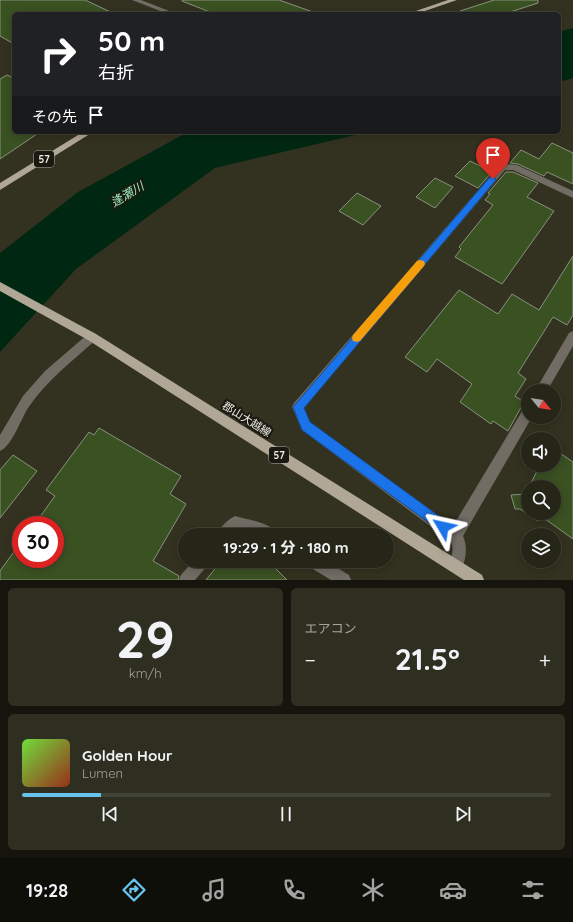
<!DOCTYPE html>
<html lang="ja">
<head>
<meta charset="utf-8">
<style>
	body { margin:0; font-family:Quicksand,"Noto Sans JP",sans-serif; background:#2e2e21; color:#f1f3f6; height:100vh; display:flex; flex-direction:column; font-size:15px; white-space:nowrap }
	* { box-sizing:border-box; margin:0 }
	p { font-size:13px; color:#a4a5a2 }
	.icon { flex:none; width:22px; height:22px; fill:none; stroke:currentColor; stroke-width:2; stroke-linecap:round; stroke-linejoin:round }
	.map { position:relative; height:580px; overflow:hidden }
	.drawer { display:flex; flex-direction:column; gap:8px; padding:8px; background:#15150d; flex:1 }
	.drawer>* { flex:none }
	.top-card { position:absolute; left:12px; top:12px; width:549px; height:122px; border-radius:6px; box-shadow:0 2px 10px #0003,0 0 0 1px #424337; background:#202124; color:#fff; overflow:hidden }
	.needle { width:26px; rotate:120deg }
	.buttons { position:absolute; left:521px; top:384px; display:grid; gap:8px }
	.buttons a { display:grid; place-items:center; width:40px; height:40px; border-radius:50%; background:#262618; box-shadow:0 2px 10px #0003,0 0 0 1px #424337; font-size:20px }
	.speed { position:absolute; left:12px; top:516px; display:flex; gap:8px; font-size:20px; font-weight:700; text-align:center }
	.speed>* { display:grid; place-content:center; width:52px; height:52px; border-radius:50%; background:#262618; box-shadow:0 2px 10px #0003,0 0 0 1px #424337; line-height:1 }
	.speed .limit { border:6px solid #d22; background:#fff; color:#111 }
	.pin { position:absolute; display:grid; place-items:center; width:34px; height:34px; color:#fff; margin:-41px -17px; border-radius:50% 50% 50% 0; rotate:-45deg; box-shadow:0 0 4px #0007 }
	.pin .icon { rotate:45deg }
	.me { position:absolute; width:44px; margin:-22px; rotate:306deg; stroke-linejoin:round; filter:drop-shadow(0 0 3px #0008) }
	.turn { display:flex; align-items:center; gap:14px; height:84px; padding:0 20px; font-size:18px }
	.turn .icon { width:52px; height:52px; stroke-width:2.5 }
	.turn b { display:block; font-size:28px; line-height:34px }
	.then { display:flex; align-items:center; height:38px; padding:0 20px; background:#0003; gap:8px; font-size:15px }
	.big { font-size:30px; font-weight:700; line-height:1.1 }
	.drawer .card { flex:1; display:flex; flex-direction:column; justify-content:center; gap:6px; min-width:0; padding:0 14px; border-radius:6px; background:#2e2e21 }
	.drawer .dial { align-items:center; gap:0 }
	.dial b { font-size:52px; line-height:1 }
	.song { display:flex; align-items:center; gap:12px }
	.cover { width:48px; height:48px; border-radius:6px; background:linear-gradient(135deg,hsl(100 70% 55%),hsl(10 70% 35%)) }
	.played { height:4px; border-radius:2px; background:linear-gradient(90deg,#67c4f0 15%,#424337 15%) }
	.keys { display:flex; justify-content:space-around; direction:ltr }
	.heat { display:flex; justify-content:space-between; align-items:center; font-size:22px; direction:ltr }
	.drawer .tiles { flex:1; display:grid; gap:8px; grid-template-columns:1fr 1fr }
	.card:last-child { grid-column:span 2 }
	.trip { position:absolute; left:178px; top:528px; width:216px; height:40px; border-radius:20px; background:#262618; box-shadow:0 2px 10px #0003,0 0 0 1px #424337; font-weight:700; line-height:40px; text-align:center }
	.tab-bar { display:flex; height:64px; justify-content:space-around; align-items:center; background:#0f0f0a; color:#a4a5a2 }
	.tab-bar .icon { width:28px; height:28px }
	.tab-bar .selected { color:#67c4f0 }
	.tab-bar b { font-size:18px; color:#f1f3f6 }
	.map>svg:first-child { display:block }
</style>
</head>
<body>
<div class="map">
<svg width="573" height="580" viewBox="0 0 573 580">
	<rect width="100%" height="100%" fill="#333220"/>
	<!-- water -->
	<g fill="#002712">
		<path d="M573,28v50l-14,4v-50z"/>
		<path d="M188,132h180l-153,36 -139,101 -76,83v-99l78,-61z"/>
	</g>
	<!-- building -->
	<g fill="#3a5122" stroke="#88927f">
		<path d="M0,0h85l30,14h-101v30l-14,-8z"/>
		<path d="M182,0h97l34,12v2h-98l-33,-13z"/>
		<path d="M494,0h44v3l-34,11h-44v-3z"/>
		<path d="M7,75l7,3v54h26l-40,27v-80z"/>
		<path d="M552,143l21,10v31l-26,-12 -3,4 -26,-12 -8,-1 11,-13 18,9z"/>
		<path d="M470,161l22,11 -14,16 -23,-12z"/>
		<path d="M506,172h7l25,11 -11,14 27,14 -52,73 -47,-27 6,-8 -2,-2 34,-42 -8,-5 5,-6 -2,-1z"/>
		<path d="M435,178l18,9 -18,21 -19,-11z"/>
		<path d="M357,193l24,13 -18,19 -24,-14z"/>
		<path d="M573,256v59l-6,10 -14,-8 -35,56 8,6 -11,17 9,6 -16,29 -15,-10 -2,3 -31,-22 12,-18 -35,-25 -10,13 -22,-15 54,-67 39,24 14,-20 27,16z"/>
		<path d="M99,428l82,48 -11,18 16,10 -33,57 26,15 -1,4h-178v-9l21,-29v17h34v-34h-21l21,-29 -9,-6 43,-58 5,3z"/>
		<path d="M554,449l19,13v77l-32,-23 -3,5 -18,-12h-5l-4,-14 14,-1 3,-5v24h26v-26h-25l11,-22h14z"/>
		<path d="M13,455l24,16 -37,47v-48z"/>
		<path d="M221,561h47l19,19h-81z"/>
	</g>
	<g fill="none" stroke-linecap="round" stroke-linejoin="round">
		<!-- minor -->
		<g fill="#716c64" fill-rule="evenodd">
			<path d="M132,0h9l36,14h-9z"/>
			<path d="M503,164l14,1 56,26v7l-60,-28h-8l-201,238 6,14 143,104 71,-118 4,-2v11h4l-69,119c5,12 3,22 -2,35l-5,2 -5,-2c-4,-10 6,-20 -1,-30l-148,-111 -10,-23 2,-4 206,-238z"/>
			<path d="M573,331v15l-26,45h-12l34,-58z"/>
			<path d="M92,332l4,2 1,3 -1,3c-24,21 -50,41 -68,68 -7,11 -16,38 -28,43v-16l23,-39 22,-25 43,-37z"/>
			<path d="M235,516c12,4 37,6 43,19h-23l-18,-5 -4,5h-16c3,-8 10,-15 18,-19z"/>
			<path d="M193,561h16l-2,5 -12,14h-16l2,-5z"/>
			<path d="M306,561h20l23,14 2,5h-20l-23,-14z"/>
		</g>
		<!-- primary -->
		<g fill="#b1a796" fill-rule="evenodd">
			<path d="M448,0h9l-41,14h-9z"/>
			<path d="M83,132h10l-93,58v-7z"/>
			<path d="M0,282l96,52 386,241 2,5h-20l-376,-240 -88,-49z"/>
		</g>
	</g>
	<!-- route -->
	<path fill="#1a73e8" stroke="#114b97" d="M493,176l3,3 -1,2 -191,227 6,14 137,100 2,5 -2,4 -4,2 -141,-103 -9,-23 197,-230z"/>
	<!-- slow -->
	<path fill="#f59e0b" d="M420,260l4,1 1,3 -1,2 -64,75 -3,1 -4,-1 -1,-3 1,-3 64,-74z"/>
	<g text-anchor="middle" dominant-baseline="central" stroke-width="4" stroke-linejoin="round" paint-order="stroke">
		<!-- shield labels -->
		<g fill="#1a1911" stroke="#afaea4" stroke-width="1">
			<rect x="34" y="151" width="20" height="16" rx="3"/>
			<rect x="269" y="447" width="20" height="16" rx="3"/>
		</g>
		<g font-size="10" font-weight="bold" fill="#efeee3">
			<text x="44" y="159">57</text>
			<text x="279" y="455">57</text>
		</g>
		<!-- street labels -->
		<g font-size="11" fill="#efeee3" stroke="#1a1911">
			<text transform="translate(247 419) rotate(32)">郡山大越線</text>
		</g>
		<!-- water labels -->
		<g font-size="12" font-style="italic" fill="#99eab7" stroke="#1a1911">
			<text transform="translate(127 194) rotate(-31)">逢瀬川</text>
		</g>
	</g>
</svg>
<div class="buttons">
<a><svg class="needle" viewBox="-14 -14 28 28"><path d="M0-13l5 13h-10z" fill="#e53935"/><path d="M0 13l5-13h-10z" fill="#a4a5a2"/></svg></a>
<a><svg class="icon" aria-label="sound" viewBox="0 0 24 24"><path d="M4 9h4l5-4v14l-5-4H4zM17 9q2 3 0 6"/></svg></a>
<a><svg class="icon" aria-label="search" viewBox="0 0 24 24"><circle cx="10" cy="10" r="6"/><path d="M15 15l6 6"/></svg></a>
<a><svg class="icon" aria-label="layers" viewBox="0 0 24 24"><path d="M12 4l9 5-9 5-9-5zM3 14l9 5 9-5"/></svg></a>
</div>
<div class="speed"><div class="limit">30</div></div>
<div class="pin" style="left:493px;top:179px;background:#d93025"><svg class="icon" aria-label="arrive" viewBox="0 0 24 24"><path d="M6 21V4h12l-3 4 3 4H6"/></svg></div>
<svg class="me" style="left:443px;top:527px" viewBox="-20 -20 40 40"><path d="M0-17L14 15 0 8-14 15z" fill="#1a73e8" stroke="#fff" stroke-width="4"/></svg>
<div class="trip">19:29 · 1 分 · 180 m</div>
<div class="top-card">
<div class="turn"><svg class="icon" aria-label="right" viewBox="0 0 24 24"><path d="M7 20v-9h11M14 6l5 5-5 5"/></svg><div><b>50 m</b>右折</div></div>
<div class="then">その先<svg class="icon" aria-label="arrive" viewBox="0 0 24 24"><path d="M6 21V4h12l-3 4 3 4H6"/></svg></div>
</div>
</div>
<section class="drawer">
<div class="tiles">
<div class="card dial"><b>29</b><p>km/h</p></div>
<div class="card"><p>エアコン</p>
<div class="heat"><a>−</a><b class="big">21.5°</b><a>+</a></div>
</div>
<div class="card">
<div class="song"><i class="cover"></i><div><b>Golden Hour</b><p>Lumen</p></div></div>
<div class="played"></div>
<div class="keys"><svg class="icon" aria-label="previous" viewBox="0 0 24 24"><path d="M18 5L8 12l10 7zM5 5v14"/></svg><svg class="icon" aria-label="pause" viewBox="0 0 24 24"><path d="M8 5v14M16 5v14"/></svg><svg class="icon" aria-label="next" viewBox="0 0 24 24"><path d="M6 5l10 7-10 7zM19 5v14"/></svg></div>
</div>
</div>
</section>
<nav class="tab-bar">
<b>19:28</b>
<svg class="icon selected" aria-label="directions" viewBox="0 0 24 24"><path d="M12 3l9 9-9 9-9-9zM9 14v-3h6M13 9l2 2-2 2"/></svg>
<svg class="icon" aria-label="music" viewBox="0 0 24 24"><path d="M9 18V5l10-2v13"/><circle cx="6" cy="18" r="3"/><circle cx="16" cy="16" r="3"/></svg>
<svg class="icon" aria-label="phone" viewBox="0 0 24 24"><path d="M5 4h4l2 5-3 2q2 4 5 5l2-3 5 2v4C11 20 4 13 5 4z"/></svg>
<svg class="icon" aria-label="climate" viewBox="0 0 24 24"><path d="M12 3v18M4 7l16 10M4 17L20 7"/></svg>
<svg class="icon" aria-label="car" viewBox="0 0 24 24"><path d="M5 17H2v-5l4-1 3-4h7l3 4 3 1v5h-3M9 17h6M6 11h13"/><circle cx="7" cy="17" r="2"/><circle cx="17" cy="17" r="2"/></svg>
<svg class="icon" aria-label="filters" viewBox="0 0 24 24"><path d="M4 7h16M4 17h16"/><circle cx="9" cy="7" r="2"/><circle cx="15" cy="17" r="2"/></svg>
</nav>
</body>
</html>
